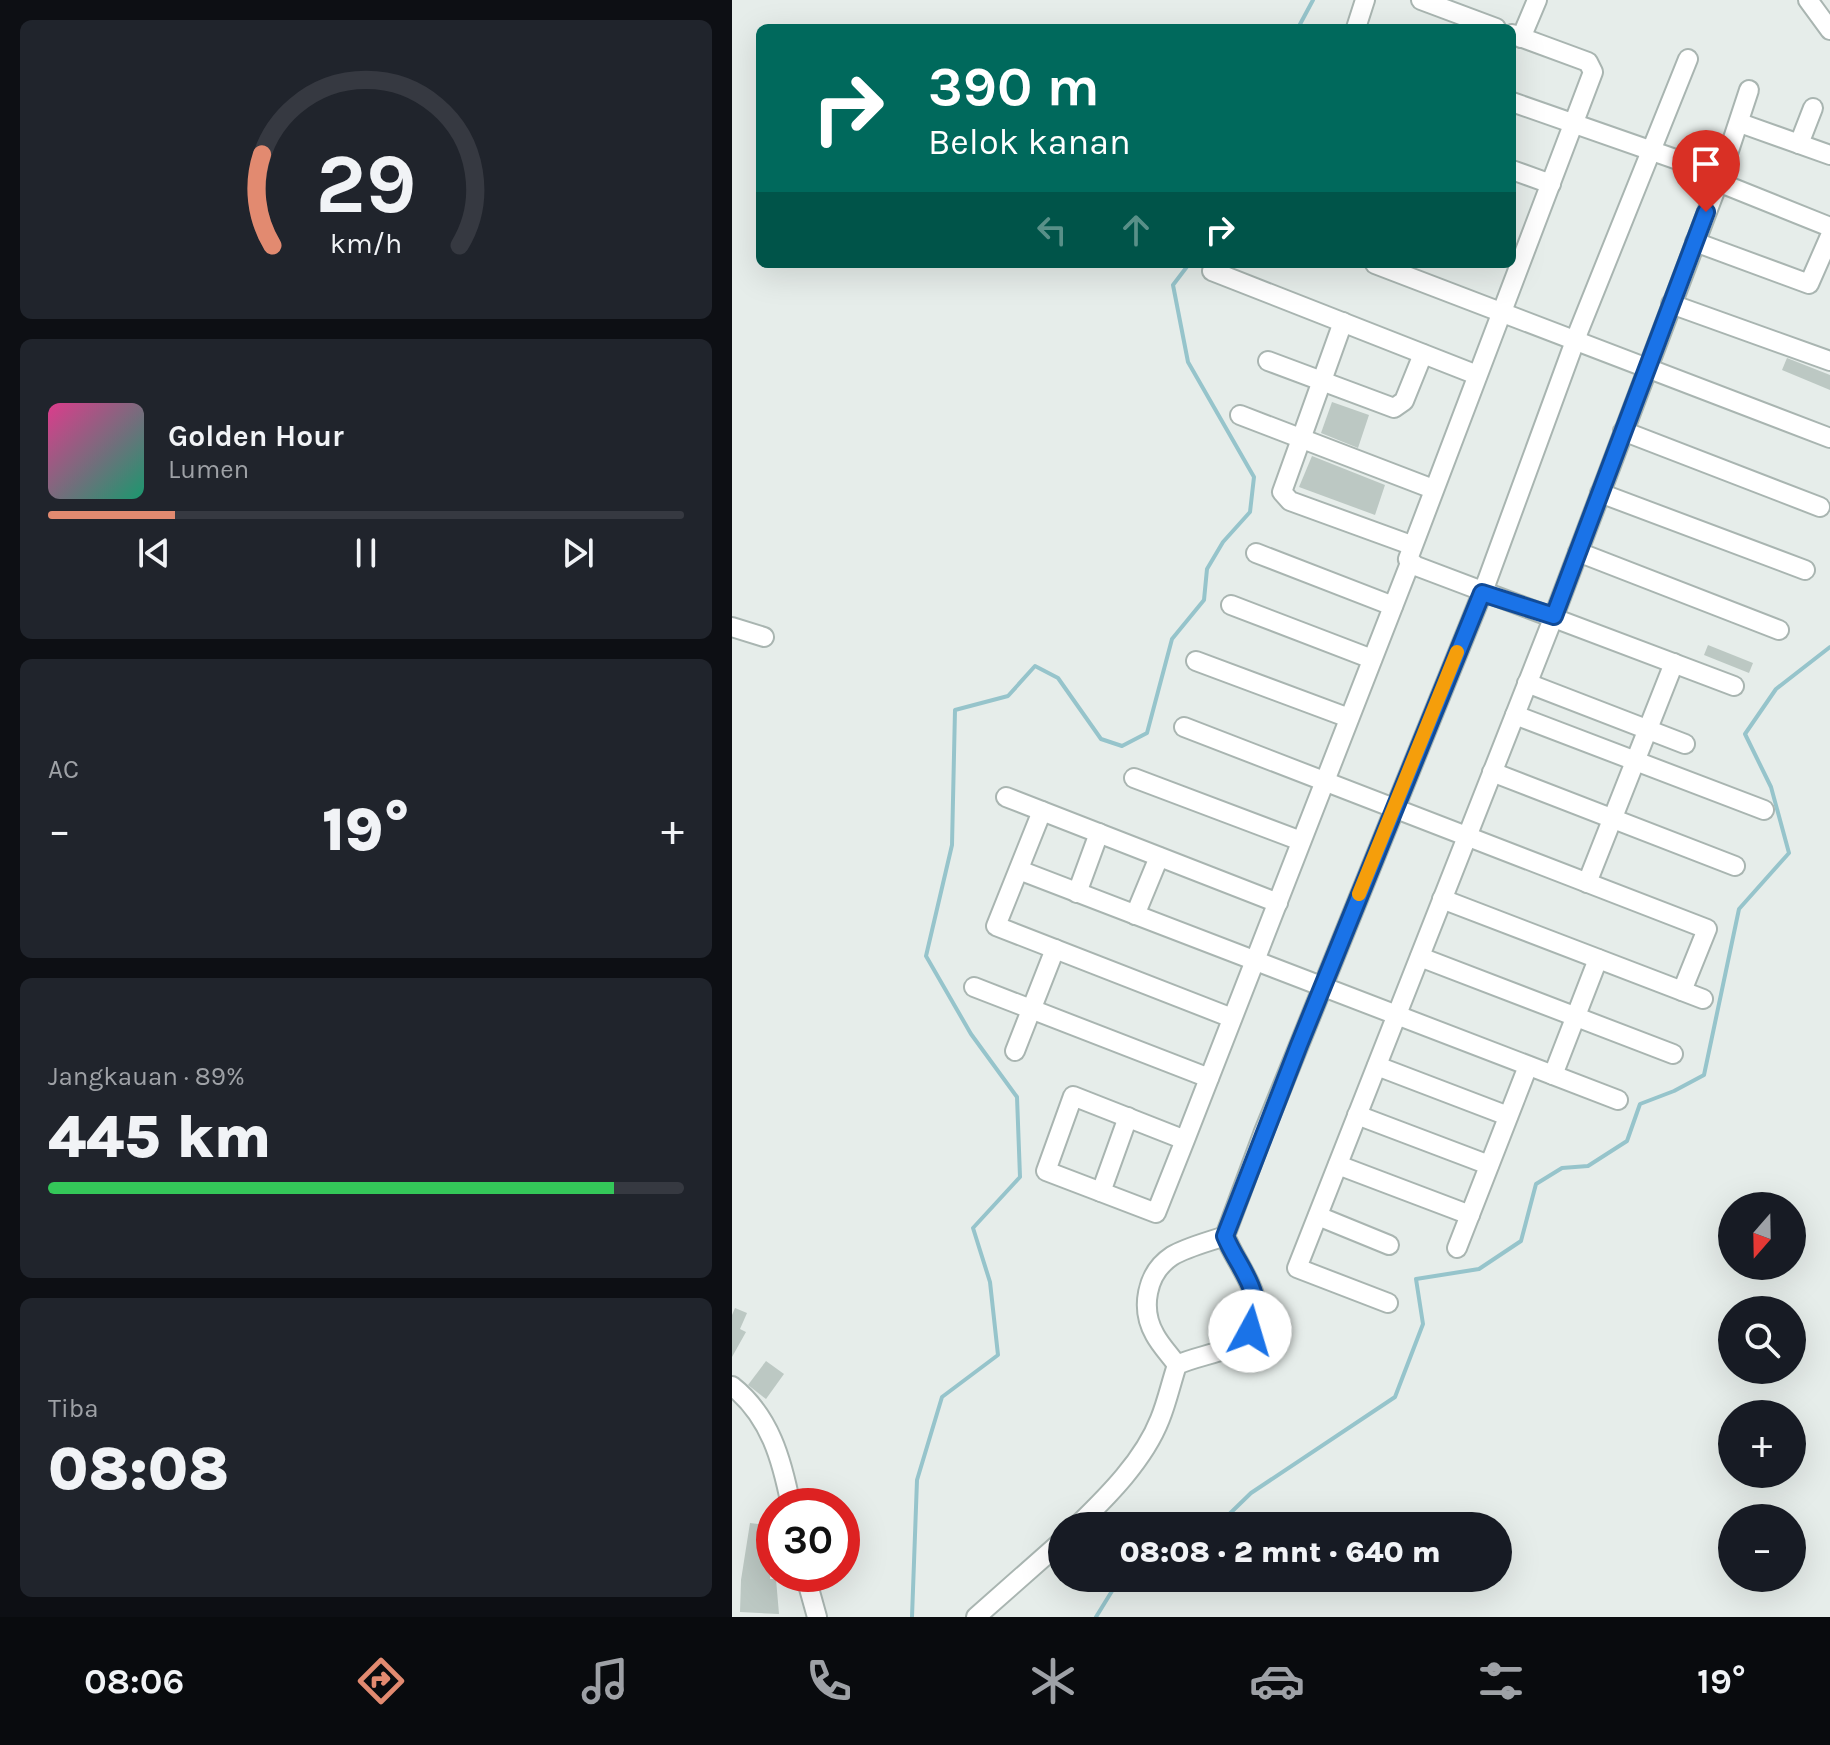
<!DOCTYPE html>
<html lang="id">
<head>
<meta charset="utf-8">
<style>
	body { margin:0; font-family:Karla,sans-serif; background:#20242c; color:#f1f3f6; height:100vh; display:flex; flex-direction:column; font-size:30px; white-space:nowrap }
	* { box-sizing:border-box; margin:0 }
	p { font-size:26px; color:#9ea1a6 }
	.icon { flex:none; width:44px; height:44px; fill:none; stroke:currentColor; stroke-width:2; stroke-linecap:round; stroke-linejoin:round }
	.map { position:relative; flex:1; overflow:hidden }
	.sheet { display:flex; flex-direction:column; gap:20px; padding:20px; background:#0d0f14; width:732px }
	.sheet>* { flex:none }
	.banner { position:absolute; left:24px; top:24px; width:760px; height:244px; border-radius:12px; box-shadow:0 8px 32px #0002; background:#00695c; color:#fff; overflow:hidden }
	.needle { width:52px; rotate:200deg }
	.fabs { position:absolute; left:986px; top:1192px; display:grid; gap:16px }
	.fabs a { display:grid; place-items:center; width:88px; height:88px; border-radius:50%; background:#171b24; box-shadow:0 8px 32px #0002; font-size:40px }
	.speed { position:absolute; left:24px; top:1488px; display:flex; gap:16px; font-size:40px; font-weight:700; text-align:center }
	.speed>* { display:grid; place-content:center; width:104px; height:104px; border-radius:50%; background:#171b24; box-shadow:0 8px 32px #0002; line-height:1 }
	.speed .limit { border:12px solid #d22; background:#fff; color:#111 }
	.pin { position:absolute; display:grid; place-items:center; width:68px; height:68px; color:#fff; margin:-82px -34px; border-radius:50% 50% 50% 0; rotate:-45deg; box-shadow:0 0 8px #0007 }
	.pin .icon { rotate:45deg }
	.me { position:absolute; width:88px; margin:-44px; rotate:6deg; stroke-linejoin:round; filter:drop-shadow(0 0 6px #0008) }
	.turn { display:flex; align-items:center; gap:28px; height:168px; padding:0 40px; font-size:36px }
	.turn .icon { width:104px; height:104px; stroke-width:2.5 }
	.turn b { display:block; font-size:56px; line-height:68px }
	.lanes { display:flex; align-items:center; height:76px; padding:0 40px; background:#0003; justify-content:center; gap:40px; direction:ltr }
	.lanes .off { opacity:.35 }
	.big { font-size:60px; font-weight:800; line-height:1.1 }
	.sheet .tile { flex:1; display:flex; flex-direction:column; justify-content:center; gap:12px; min-width:0; padding:0 28px; border-radius:12px; background:#20242c }
	.sheet .dial { align-items:center; gap:0 }
	.dial svg { height:208px; overflow:visible; fill:none; stroke:#363941; stroke-width:7; stroke-linecap:round; text-anchor:middle }
	.dial text { fill:#f1f3f6; stroke:none }
	.song { display:flex; align-items:center; gap:24px }
	.cover { width:96px; height:96px; border-radius:12px; background:linear-gradient(135deg,hsl(330 70% 55%),hsl(160 70% 35%)) }
	.played { height:8px; border-radius:4px; background:linear-gradient(90deg,#e28a70 20%,#363941 20%) }
	.keys { display:flex; justify-content:space-around; direction:ltr }
	.heat { display:flex; justify-content:space-between; align-items:center; font-size:44px; direction:ltr }
	.charge { height:12px; border-radius:6px; background:linear-gradient(90deg,#34c759 89%,#363941 0) }
	.trip { position:absolute; left:316px; top:1512px; width:464px; height:80px; border-radius:40px; background:#171b24; box-shadow:0 8px 32px #0002; font-weight:800; line-height:80px; text-align:center }
	.dock { display:flex; height:128px; justify-content:space-around; align-items:center; background:#090b0e; color:#9ea1a6 }
	.dock .icon { width:56px; height:56px }
	.dock .on { color:#e28a70 }
	.dock b { font-size:36px; color:#f1f3f6 }
	main { display:flex; flex:1; min-height:0 }
	.map>svg:first-child { display:block }
</style>
</head>
<body>
<main>
<section class="sheet">
<div class="tile dial"><svg viewBox="0 0 100 80">
<path d="M14 69A42 42 0 1 1 86 69"/>
<path d="M14 69A42 42 0 0 1 10 34" stroke="#e28a70"/>
<text x="50" y="56" font-size="32" font-weight="700">29</text>
<text x="50" y="72" font-size="11">km/h</text>
</svg></div>
<div class="tile">
<div class="song"><i class="cover"></i><div><b>Golden Hour</b><p>Lumen</p></div></div>
<div class="played"></div>
<div class="keys"><svg class="icon" aria-label="previous" viewBox="0 0 24 24"><path d="M18 5L8 12l10 7zM5 5v14"/></svg><svg class="icon" aria-label="pause" viewBox="0 0 24 24"><path d="M8 5v14M16 5v14"/></svg><svg class="icon" aria-label="next" viewBox="0 0 24 24"><path d="M6 5l10 7-10 7zM19 5v14"/></svg></div>
</div>
<div class="tile"><p>AC</p>
<div class="heat"><a>−</a><b class="big">19°</b><a>+</a></div>
</div>
<div class="tile"><p>Jangkauan · 89%</p><b class="big">445 km</b><div class="charge"></div></div>
<div class="tile"><p>Tiba</p><b class="big">08:08</b></div>
</section>
<div class="map">
<svg width="1098" height="1617" viewBox="0 0 1098 1617">
	<rect width="100%" height="100%" fill="#e6edea"/>
	<g fill="none" stroke-linecap="round" stroke-linejoin="round">
		<!-- stream -->
		<g stroke="#96c4cb" stroke-width="4">
			<path d="M566,28l15,-28"/>
			<path d="M443,1526h7"/>
			<path d="M485,1526l34,-33 144,-96 28,-73 -7,-45 63,-10 42,-28 15,-57 26,-16 26,-2 39,-25 13,-37 34,-13 30,-16 35,-166 50,-56 -18,-66 -26,-53 31,-45 54,-42"/>
			<path d="M180,1617l5,-137 25,-83 56,-42 -8,-73 -17,-54 47,-51 -3,-80 -46,-63 -45,-78 26,-111 3,-135 53,-14 27,-30 23,12 43,61 21,7 25,-13 25,-94 32,-39 3,-31 16,-27 27,-30 4,-35 -66,-115 -15,-77 16,-21"/>
			<path d="M364,1617l24,-39"/>
		</g>
	</g>
	<!-- building -->
	<g fill="#bcc8c3">
		<path d="M1055,358l43,17v15l-48,-20z"/>
		<path d="M600,402l37,13 -11,33 -37,-15z"/>
		<path d="M580,456l73,29 -10,30 -76,-28z"/>
		<path d="M976,645l45,18 -4,10 -45,-18z"/>
		<path d="M3,1308l12,5 -7,16 6,3 -14,25v-42z"/>
		<path d="M34,1361l18,13 -18,25 -18,-14z"/>
		<path d="M18,1523l24,3 -4,53h6l3,35 -39,-2 1,-32z"/>
	</g>
	<g fill="none" stroke-linecap="round" stroke-linejoin="round">
		<!-- minor casing -->
		<g stroke="#a9b5b1" stroke-width="22">
			<g id="minor">
				<path d="M689,0l75,28"/>
				<path d="M1076,0l22,30"/>
				<path d="M624,28l9,-28"/>
				<path d="M780,34l76,28 5,10 -185,487 8,7 318,120"/>
				<path d="M789,38l16,-38"/>
				<path d="M1008,123l90,32"/>
				<path d="M1067,144l14,-36"/>
				<path d="M780,170l39,14"/>
				<path d="M989,175l28,-85"/>
				<path d="M986,182l112,45"/>
				<path d="M963,242l114,42 21,-48"/>
				<path d="M643,264l455,174"/>
				<path d="M480,271l265,104"/>
				<path d="M939,304l159,57"/>
				<path d="M611,322l-61,170 8,9 121,44"/>
				<path d="M536,361l126,47 10,-7 19,-47"/>
				<path d="M508,415l193,74"/>
				<path d="M891,431l197,76"/>
				<path d="M868,493l205,77"/>
				<path d="M846,552l201,78"/>
				<path d="M524,553l137,53"/>
				<path d="M499,605l141,54"/>
				<path d="M0,627l32,10"/>
				<path d="M464,661l153,57"/>
				<path d="M795,683l158,61"/>
				<path d="M783,715l249,95"/>
				<path d="M452,727l523,202 -25,62"/>
				<path d="M760,772l243,94"/>
				<path d="M402,778l167,63"/>
				<path d="M274,797l272,106"/>
				<path d="M310,811l-46,115 236,92"/>
				<path d="M287,870l599,230"/>
				<path d="M855,883l87,-220"/>
				<path d="M345,893l22,-60"/>
				<path d="M710,899l261,100"/>
				<path d="M403,915l24,-58"/>
				<path d="M688,957l253,97"/>
				<path d="M242,987l235,91"/>
				<path d="M283,1051l40,-102"/>
				<path d="M645,1066l131,50"/>
				<path d="M821,1075l45,-116"/>
				<path d="M625,1115l132,50"/>
				<path d="M453,1140l-112,-44 -27,75 110,42 29,-73 225,-577"/>
				<path d="M606,1165l132,50"/>
				<path d="M369,1192l27,-75"/>
				<path d="M586,1216l71,29"/>
				<path d="M725,1248l71,-182"/>
				<path d="M656,1303l-91,-35 257,-652 167,-441 -209,-73"/>
				<path d="M445,1365c-7,-10 -16,-19 -22,-30 -15,-26 -9,-62 17,-79 15,-9 36,-14 53,-20"/>
				<path d="M0,1386c38,30 50,74 59,120"/>
				<path d="M345,1526c31,-30 67,-66 83,-107 7,-17 11,-36 17,-54 17,-8 36,-10 53,-18 56,-28 10,-74 -5,-111l38,-102 224,-553 92,-251 109,-271"/>
				<path d="M73,1574l12,43"/>
				<path d="M244,1617l86,-76"/>
			</g>
		</g>
		<!-- minor -->
		<use href="#minor" stroke="#fff" stroke-width="18"/>
	</g>
	<g fill="none" stroke-linecap="round" stroke-linejoin="round">
		<!-- route casing -->
		<g stroke="#114b97" stroke-width="20">
			<path id="route" d="M518,1331c17,-38 -11,-61 -25,-95l74,-191 183,-452 72,23 152,-404"/>
		</g>
		<!-- route -->
		<use href="#route" stroke="#1a73e8" stroke-width="14"/>
		<!-- slow -->
		<path stroke="#f59e0b" stroke-width="14" d="M627,894l98,-242"/>
	</g>
</svg>
<div class="fabs">
<a><svg class="needle" viewBox="-14 -14 28 28"><path d="M0-13l5 13h-10z" fill="#e53935"/><path d="M0 13l5-13h-10z" fill="#9ea1a6"/></svg></a>
<a><svg class="icon" aria-label="search" viewBox="0 0 24 24"><circle cx="10" cy="10" r="6"/><path d="M15 15l6 6"/></svg></a>
<a>+</a>
<a>−</a>
</div>
<div class="speed"><div class="limit">30</div></div>
<div class="pin" style="left:974px;top:212px;background:#d93025"><svg class="icon" aria-label="arrive" viewBox="0 0 24 24"><path d="M6 21V4h12l-3 4 3 4H6"/></svg></div>
<svg class="me" style="left:518px;top:1331px" viewBox="-20 -20 40 40"><circle r="19" fill="#fff"/><path d="M0-13L10 11 0 6-10 11z" fill="#1a73e8"/></svg>
<div class="trip">08:08 · 2 mnt · 640 m</div>
<div class="banner">
<div class="turn"><svg class="icon" aria-label="right" viewBox="0 0 24 24"><path d="M7 20v-9h11M14 6l5 5-5 5"/></svg><div><b>390 m</b>Belok kanan</div></div>
<div class="lanes"><svg class="icon off" aria-label="left" viewBox="0 0 24 24"><path d="M17 20v-9H6M10 6l-5 5 5 5"/></svg><svg class="icon off" aria-label="ahead" viewBox="0 0 24 24"><path d="M12 20V5M6 11l6-6 6 6"/></svg><svg class="icon" aria-label="right" viewBox="0 0 24 24"><path d="M7 20v-9h11M14 6l5 5-5 5"/></svg></div>
</div>
</div>
</main>
<nav class="dock">
<b>08:06</b>
<svg class="icon on" aria-label="directions" viewBox="0 0 24 24"><path d="M12 3l9 9-9 9-9-9zM9 14v-3h6M13 9l2 2-2 2"/></svg>
<svg class="icon" aria-label="music" viewBox="0 0 24 24"><path d="M9 18V5l10-2v13"/><circle cx="6" cy="18" r="3"/><circle cx="16" cy="16" r="3"/></svg>
<svg class="icon" aria-label="phone" viewBox="0 0 24 24"><path d="M5 4h4l2 5-3 2q2 4 5 5l2-3 5 2v4C11 20 4 13 5 4z"/></svg>
<svg class="icon" aria-label="climate" viewBox="0 0 24 24"><path d="M12 3v18M4 7l16 10M4 17L20 7"/></svg>
<svg class="icon" aria-label="car" viewBox="0 0 24 24"><path d="M5 17H2v-5l4-1 3-4h7l3 4 3 1v5h-3M9 17h6M6 11h13"/><circle cx="7" cy="17" r="2"/><circle cx="17" cy="17" r="2"/></svg>
<svg class="icon" aria-label="filters" viewBox="0 0 24 24"><path d="M4 7h16M4 17h16"/><circle cx="9" cy="7" r="2"/><circle cx="15" cy="17" r="2"/></svg>
<b>19°</b>
</nav>
</body>
</html>
